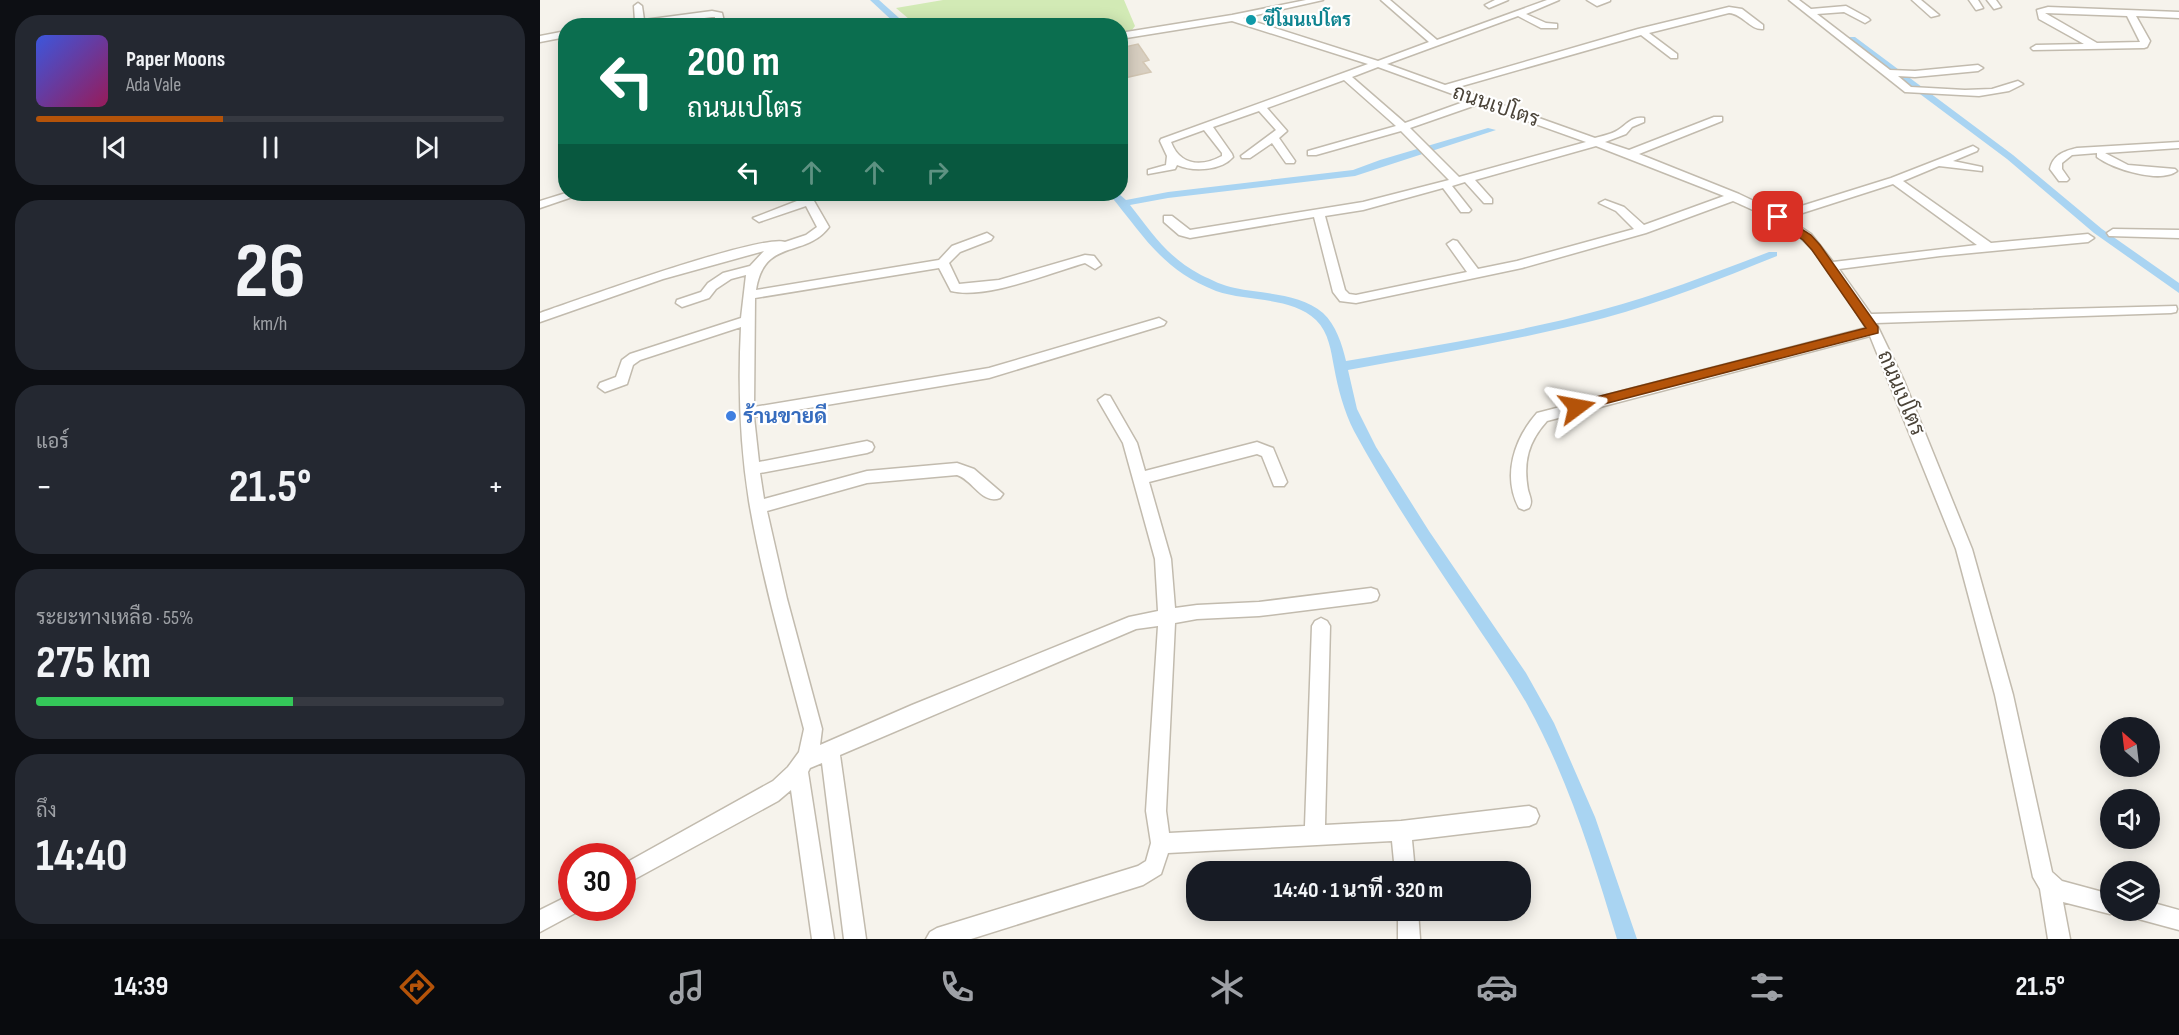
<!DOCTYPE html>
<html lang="th">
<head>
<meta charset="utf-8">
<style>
	body { margin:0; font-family:"Sofia Sans Condensed",Sarabun,sans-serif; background:#242831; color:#f1f3f6; height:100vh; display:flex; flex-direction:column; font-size:22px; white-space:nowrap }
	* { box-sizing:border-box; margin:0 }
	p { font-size:20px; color:#9ea1a6 }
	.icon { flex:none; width:33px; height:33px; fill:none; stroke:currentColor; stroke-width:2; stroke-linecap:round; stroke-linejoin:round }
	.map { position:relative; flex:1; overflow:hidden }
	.details { display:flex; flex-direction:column; gap:15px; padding:15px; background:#0d0f14; width:540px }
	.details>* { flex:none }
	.banner { position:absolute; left:18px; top:18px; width:570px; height:183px; border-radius:24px; box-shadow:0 3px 15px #0003; background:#0b6e4f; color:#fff; overflow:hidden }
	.needle { width:39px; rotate:332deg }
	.controls { position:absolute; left:1560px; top:717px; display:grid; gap:12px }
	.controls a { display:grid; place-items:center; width:60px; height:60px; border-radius:50%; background:#171b24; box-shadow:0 3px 15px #0003; font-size:30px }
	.speed { position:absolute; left:18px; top:843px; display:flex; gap:12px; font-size:30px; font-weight:700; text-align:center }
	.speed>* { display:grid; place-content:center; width:78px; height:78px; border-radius:50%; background:#171b24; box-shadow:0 3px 15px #0003; line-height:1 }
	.speed .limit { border:9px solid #d22; background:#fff; color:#111 }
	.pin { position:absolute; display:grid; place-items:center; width:51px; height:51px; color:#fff; margin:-26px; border-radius:12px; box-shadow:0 3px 9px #0006 }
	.me { position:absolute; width:66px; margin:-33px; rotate:77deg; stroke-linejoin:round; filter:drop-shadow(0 0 4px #0008) }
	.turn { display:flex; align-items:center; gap:21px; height:126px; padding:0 30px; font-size:27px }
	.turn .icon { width:78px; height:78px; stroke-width:2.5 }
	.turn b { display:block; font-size:42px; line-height:51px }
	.lanes { display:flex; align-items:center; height:57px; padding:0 30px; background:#0003; justify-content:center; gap:30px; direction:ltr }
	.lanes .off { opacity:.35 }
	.big { font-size:45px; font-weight:700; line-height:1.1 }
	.details .widget { flex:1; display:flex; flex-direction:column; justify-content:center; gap:9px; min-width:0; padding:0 21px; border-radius:24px; background:#242831 }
	.details .dial { align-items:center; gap:0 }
	.dial b { font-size:78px; line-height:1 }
	.song { display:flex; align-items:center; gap:18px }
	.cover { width:72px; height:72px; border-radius:9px; background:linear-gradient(135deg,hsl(230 70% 55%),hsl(330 70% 35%)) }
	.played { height:6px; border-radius:3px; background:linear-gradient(90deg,#b45309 40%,#363941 40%) }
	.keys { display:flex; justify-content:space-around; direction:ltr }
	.heat { display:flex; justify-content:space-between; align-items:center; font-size:33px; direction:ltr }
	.charge { height:9px; border-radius:4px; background:linear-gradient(90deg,#34c759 55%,#363941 0) }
	.trip { position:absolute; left:646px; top:861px; width:345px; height:60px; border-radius:24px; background:#171b24; box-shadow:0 3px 15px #0003; font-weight:700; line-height:60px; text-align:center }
	.tab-bar { display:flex; height:96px; justify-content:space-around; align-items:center; background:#090b0e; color:#9ea1a6 }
	.tab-bar .icon { width:42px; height:42px }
	.tab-bar .active { color:#b45309 }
	.tab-bar b { font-size:27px; color:#f1f3f6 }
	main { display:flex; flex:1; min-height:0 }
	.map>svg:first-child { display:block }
</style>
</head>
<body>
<main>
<section class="details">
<div class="widget">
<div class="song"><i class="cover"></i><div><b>Paper Moons</b><p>Ada Vale</p></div></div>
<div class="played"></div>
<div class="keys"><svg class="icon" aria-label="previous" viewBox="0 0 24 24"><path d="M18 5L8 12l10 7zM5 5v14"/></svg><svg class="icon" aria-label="pause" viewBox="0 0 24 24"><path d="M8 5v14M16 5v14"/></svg><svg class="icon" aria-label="next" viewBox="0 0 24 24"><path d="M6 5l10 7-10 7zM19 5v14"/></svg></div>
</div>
<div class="widget dial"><b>26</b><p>km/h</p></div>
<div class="widget"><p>แอร์</p>
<div class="heat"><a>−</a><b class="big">21.5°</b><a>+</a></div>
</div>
<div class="widget"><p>ระยะทางเหลือ · 55%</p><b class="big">275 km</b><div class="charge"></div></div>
<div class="widget"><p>ถึง</p><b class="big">14:40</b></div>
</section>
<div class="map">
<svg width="1639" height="939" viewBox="0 0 1639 939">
	<rect width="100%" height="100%" fill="#f6f3ec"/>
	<!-- green -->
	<path fill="#d2eab5" d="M403,0h181l11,26 -3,4 -11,2 -1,-6 -204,-1 -20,-17z"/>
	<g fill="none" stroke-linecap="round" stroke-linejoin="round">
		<!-- canal -->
		<g fill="#a9d4f2" fill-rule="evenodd">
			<path d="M330,0h9l29,26h-10z"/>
			<path d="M1309,37h6l158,118 89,74 77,54v10l-85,-60 -87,-74 -158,-118z"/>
			<path d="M948,128l8,2 -141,46 -187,22 -38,7c23,29 37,52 71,70 11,5 22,11 34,13 28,6 65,5 88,25 13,12 19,31 23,48 85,-15 172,-28 255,-51 57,-15 113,-37 168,-58h8v4c-57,23 -114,46 -173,62 -84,22 -171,36 -256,52l9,39 19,38 53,84 97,142 28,50 41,94 42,122h-20c-24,-80 -49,-161 -90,-235 -19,-33 -41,-64 -62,-96 -39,-58 -78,-116 -111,-177 -10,-20 -16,-42 -20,-64 -3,-16 -5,-34 -18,-47 -25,-24 -69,-18 -100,-29 -55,-22 -71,-54 -107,-97h10l7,6 42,-8 185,-22 27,-10z"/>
		</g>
	</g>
	<!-- building -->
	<path fill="#d8cfc1" stroke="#d3c7b4" stroke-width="1.5" d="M598,44l11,16 -6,2 8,10 -31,7v-31z"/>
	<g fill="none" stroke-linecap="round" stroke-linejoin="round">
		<!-- minor casing -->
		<g stroke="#c2bbae" stroke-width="3">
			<g id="minor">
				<path d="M766,0h17l-80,18 135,43 51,-19 -48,-42h9l47,40 110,-40h12l-33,14 20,9 11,1v4h-16l-23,-12 -131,48 58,21 193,-56 91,-22 13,2 21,16v4c-13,1 -20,-15 -34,-16l-80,20 28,21v4h-6l-30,-23 -186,53 140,50c7,-2 17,-4 23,-8 9,-6 14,-14 26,-12v4l-12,5 -6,7 -21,8 24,8 85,-33h8v4l-83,33 100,40 40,19 112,-35 82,-32 5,3 -1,2 -24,10 29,6v4l-43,-5 -36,15 88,62 97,-9 6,4 -6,4 -148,14 -101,13 32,45 305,-8 1,3 -1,3 -5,1 -295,10 28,58 68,168 41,146 39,177 10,9 48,13v16l7,1 -7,3 -47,-12 7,37h-22l-8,-50 -7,-12 -38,-182 -39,-146 -86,-213 -323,85c-19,21 -24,41 -19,69 2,7 5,12 1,18l-5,2 -5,-2c-17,-32 -5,-69 18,-95l329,-85c-17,-27 -40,-67 -63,-88 -20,-18 -46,-28 -70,-39l-87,32 -124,35 -166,35 -16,-2 -7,-9 -19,-75 -124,21 -11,-3 -15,-13v-6h8l18,14 173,-28 86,-22 -48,-49 -85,24h-8v-4l88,-25 -52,-46 -77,28 20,23 -8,7 16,23 -1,2h-8l-14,-20 -22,15h-8l-1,-2 35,-26 -17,-19 -46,16 19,27 1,3c-12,14 -40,15 -56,8l-2,4 -27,5v-4l18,-5 1,-9 -7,-15 1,-2 207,-75 -136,-43 -112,18v-6l112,-18zM838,67l91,33 -64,23 -53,-46zM939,104l107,38 -127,35 -49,-49zM664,130l18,23v3c-20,11 -42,10 -51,-14zM1056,146l128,50 -80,29 -20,-18 -19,-7 -6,3 17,8 18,18 -117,32 -39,8 -21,-28 -4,-1 -6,4 20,28 -111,23 -7,-1 -4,-4 -20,-74 38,-6 80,-22 18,24h8l2,-2 -19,-24 13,-4 19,21h8v-4l-17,-19zM1353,184l84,61 -144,17 -22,-28 -24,-16z"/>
				<path d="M955,0h13l-19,8 -4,-3z"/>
				<path d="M1047,0h23v1l-13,5z"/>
				<path d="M1249,0h10l12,9 35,-3 22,12 2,2 -5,3 -21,-11 -27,2 73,56 25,1 63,-6 5,3 -5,3 -63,6 -17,-1 13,11 54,3 27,-1 26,-8 5,3 -14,7 -30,5 -74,-4z"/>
				<path d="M1372,0h9l18,15 -8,2z"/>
				<path d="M1429,0h9l5,8 -7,2z"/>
				<path d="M1447,0h9l5,7 -7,2z"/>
				<path d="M98,3l4,3 2,14 68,-9 10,2 3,13h-10v-9h-3l-69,9h-30l22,-5 -1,-15z"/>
				<path d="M1508,7l131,5v6l-43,-2 14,25 -3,6 -3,1 -111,2 -2,-2 5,-3 48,-1 -45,-25 -2,-9zM1505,13l82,3 13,26 -43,1z"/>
				<path d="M26,31v6l-26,5v-6z"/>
				<path d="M1639,142v6l-74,5 23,12 47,4 2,2c-17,13 -64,-2 -80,-14v-4l-25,2 -10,8v6l7,10 -2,2h-8l-9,-12c3,-14 14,-18 27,-21z"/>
				<path d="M26,193l15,1 -41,14v-7z"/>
				<path d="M260,194h10l19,33c-24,32 -65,10 -73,63l183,-30 13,-14 35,-13 6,4 -2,3 -31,12 -11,11 10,21 40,-4 86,-25 9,1 7,9 -6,4 -10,-6c-35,10 -100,37 -134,28l-12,-23 -184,30 -1,109 235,-39 170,-50 7,4 -2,3 -175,53 -235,39 5,45 108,-21 5,2 2,4 -2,4 -5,2 -107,20 4,26 103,-28 90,-8 17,6 29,25 -3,4c-18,7 -27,-18 -43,-23l-90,8 -100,28 20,88 35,130 -2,16 92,-40 217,-88 29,-6 -3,-52 -32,-116 -25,-43 7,-5 5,1 27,47 8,28 112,-29 16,6 14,34 -3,4h-10l-12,-30 -5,-2 -108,28 22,77 4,49 22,-3 62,-3 112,-14 6,2 2,5 -2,5 -6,2 -112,14 -62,3 -22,4 -9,188 3,22 136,-7 7,-200 3,-5 6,-3 6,3 3,5 -5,199 76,-4 128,-15 7,3 3,7 -3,7 -7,3 -117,14 3,32h-20l-3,-31 -224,12 -7,21 -18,11 -172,54h-45l4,-7 7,-4 201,-62 8,-5 5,-18 -5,-32 12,-185 -22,3 -296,126 26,184h-22l-22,-176 -12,5 -2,4 26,167h-22l-21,-149 -13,11 -156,85v-21l151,-84 15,-14 11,-15 5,-23c-20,-76 -42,-151 -55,-228 -9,-57 -11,-116 -8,-174l-101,33 -7,5 -6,19 -22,8 -7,-5 2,-4 16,-6 6,-17 8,-6 111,-36 5,-43 -15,4 -15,10 -7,9 -27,9 -6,-4 1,-3 24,-8 7,-9 15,-10 27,-7 14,-15 -101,28 -123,43v-9c34,-12 223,-80 245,-71l21,-7 11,-8 -11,-21 -47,16 -6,-4 49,-19z"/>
				<path d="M1573,229l66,1v8l-70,-2 -2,-3z"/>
				<path d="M32,894v14h9l-2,3 -39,21v-22z"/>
				<path d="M1610,902l29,8v20l-48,-13 -3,-7h22z"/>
				<path d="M858,910h20l2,29h-22z"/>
			</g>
		</g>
		<!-- minor -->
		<use href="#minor" fill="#fff" fill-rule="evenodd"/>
	</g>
	<!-- route -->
	<path fill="#b45309" stroke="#753606" stroke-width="1.5" d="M1238,214l33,21 9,10 58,82v6l-301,78 -5,-1 -2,-3 7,-5 289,-74 -54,-78 -9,-10 -29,-21 -2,-2z"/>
	<!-- markers -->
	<circle fill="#0f9aa8" stroke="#fff" stroke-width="2" cx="711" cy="20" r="6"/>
	<circle fill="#3f7fe0" stroke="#fff" stroke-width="2" cx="191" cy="416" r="6"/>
	<g text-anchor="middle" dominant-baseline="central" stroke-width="4.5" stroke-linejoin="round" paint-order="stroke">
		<!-- far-culture labels -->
		<g font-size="18" font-weight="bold" fill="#0d838f" stroke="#fff" text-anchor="start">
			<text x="723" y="20">ซีโมนเปโตร</text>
		</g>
		<!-- street labels -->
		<g font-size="21" fill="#4b4439" stroke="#fff">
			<text transform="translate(956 106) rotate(19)">ถนนเปโตร</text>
			<text transform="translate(1361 393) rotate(67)">ถนนเปโตร</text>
		</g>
		<!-- shop labels -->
		<g font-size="21" font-weight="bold" fill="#366cbe" stroke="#fff" text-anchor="start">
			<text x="203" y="416">ร้านขายดี</text>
		</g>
	</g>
</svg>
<div class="controls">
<a><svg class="needle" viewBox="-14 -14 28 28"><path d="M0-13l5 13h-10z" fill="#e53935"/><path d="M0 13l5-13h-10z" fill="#9ea1a6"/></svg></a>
<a><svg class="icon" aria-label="sound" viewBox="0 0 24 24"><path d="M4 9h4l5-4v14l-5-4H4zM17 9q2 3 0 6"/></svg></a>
<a><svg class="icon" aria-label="layers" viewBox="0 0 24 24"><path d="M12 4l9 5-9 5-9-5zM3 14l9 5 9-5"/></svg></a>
</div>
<div class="speed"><div class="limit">30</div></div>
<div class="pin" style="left:1238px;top:217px;background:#d93025"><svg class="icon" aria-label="arrive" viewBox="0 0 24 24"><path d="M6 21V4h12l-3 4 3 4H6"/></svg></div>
<svg class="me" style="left:1037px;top:407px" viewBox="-20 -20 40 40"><path d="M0-17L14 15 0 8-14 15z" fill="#b45309" stroke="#fff" stroke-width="4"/></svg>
<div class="trip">14:40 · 1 นาที · 320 m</div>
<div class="banner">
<div class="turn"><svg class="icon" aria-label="left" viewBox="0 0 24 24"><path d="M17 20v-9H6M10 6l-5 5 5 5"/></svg><div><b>200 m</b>ถนนเปโตร</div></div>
<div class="lanes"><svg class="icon" aria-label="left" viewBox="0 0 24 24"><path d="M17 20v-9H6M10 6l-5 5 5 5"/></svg><svg class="icon off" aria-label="ahead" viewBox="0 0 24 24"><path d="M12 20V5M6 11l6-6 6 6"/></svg><svg class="icon off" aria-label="ahead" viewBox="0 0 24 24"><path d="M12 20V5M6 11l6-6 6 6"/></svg><svg class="icon off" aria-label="right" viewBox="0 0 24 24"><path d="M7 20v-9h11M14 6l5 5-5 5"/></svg></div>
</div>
</div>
</main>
<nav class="tab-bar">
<b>14:39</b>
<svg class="icon active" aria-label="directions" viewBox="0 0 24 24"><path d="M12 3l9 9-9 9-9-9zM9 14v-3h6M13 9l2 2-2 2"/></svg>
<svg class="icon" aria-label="music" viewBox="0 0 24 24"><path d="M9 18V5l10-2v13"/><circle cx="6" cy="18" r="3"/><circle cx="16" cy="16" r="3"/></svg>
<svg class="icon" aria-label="phone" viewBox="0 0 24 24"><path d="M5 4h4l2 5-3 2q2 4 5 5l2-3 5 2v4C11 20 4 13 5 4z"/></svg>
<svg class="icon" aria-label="climate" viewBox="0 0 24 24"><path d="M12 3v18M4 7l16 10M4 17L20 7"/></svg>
<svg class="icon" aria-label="car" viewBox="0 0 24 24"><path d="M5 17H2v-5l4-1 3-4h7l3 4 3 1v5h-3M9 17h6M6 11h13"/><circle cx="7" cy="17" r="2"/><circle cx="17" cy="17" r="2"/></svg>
<svg class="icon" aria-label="filters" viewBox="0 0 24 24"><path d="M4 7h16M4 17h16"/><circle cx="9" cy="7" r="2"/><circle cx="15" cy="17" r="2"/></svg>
<b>21.5°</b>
</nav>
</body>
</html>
